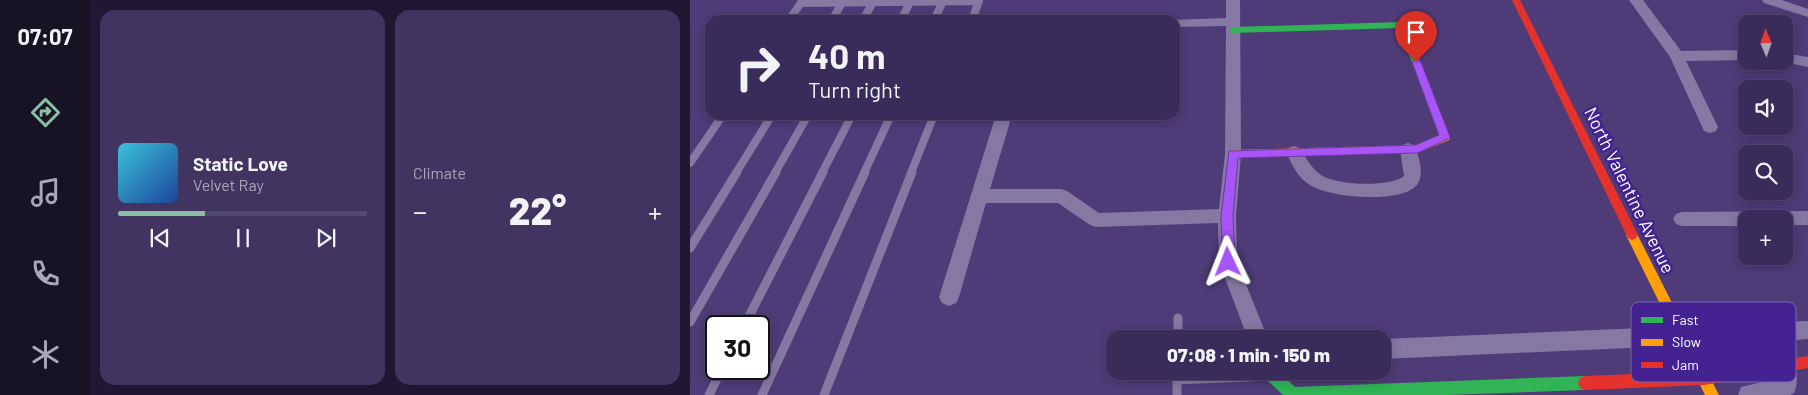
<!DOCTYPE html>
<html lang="en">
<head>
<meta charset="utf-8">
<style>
	body { margin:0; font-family:Barlow,sans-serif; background:#413460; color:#f1f3f6; height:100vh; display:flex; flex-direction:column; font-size:19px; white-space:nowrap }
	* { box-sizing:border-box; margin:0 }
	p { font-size:16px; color:#aba7bb }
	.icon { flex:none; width:28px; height:28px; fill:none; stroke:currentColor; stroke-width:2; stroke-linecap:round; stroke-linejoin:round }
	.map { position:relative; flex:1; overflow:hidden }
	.details { display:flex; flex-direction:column; gap:10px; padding:10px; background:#201832; width:600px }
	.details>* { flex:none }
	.banner { position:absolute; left:15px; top:15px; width:475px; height:105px; border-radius:15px; box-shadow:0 2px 12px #0003,0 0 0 1px #544870; background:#3a2c5a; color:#f1f3f6; overflow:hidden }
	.needle { width:32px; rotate:358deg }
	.buttons { position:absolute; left:1048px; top:15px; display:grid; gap:10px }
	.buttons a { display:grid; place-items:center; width:55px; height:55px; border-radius:10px; background:#3a2c5a; box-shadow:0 2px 12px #0003,0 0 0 1px #544870; font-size:25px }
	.speed { position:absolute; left:15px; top:315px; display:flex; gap:10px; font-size:25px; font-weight:700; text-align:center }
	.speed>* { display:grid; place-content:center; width:65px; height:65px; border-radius:50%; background:#3a2c5a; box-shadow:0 2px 12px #0003,0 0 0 1px #544870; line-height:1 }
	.speed .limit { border:2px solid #111; border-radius:8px; background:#fff; color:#111 }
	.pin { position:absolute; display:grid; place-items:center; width:42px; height:42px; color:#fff; margin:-51px -21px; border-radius:50% 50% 50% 0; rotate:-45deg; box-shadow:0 0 5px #0007 }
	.pin .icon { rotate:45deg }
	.me { position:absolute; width:55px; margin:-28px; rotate:358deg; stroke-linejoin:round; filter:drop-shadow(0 0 4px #0008) }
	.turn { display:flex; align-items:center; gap:18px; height:105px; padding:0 20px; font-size:22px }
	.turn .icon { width:65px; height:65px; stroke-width:2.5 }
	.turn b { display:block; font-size:35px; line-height:42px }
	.big { font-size:38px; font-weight:800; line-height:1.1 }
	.details .tile { flex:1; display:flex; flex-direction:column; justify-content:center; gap:8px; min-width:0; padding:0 18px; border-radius:15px; background:#413460 }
	.song { display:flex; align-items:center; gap:15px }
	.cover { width:60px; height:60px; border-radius:8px; background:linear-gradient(135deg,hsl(190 70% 55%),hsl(220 70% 35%)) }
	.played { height:5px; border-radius:2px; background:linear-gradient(90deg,#8abfa5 35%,#544870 35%) }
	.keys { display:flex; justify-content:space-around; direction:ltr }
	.heat { display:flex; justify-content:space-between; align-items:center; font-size:28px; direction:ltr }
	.details .tiles { flex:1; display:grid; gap:10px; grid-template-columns:repeat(2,1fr) }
	.trip { position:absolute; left:416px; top:330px; width:285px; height:50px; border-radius:15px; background:#3a2c5a; box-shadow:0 2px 12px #0003,0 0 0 1px #544870; font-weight:800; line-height:50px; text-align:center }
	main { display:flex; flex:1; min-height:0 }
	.tab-bar { display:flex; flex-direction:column; width:90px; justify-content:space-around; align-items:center; background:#171224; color:#aba7bb }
	.tab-bar .icon { width:35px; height:35px }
	.tab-bar .selected { color:#8abfa5 }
	.tab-bar b { font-size:22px; color:#f1f3f6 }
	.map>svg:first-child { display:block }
</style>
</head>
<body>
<main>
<nav class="tab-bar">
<b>07:07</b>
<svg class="icon selected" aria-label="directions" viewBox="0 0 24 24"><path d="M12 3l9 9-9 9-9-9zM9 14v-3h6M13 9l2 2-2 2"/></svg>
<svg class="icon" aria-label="music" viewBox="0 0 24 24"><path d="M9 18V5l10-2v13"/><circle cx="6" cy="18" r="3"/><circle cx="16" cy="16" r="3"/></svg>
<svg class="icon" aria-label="phone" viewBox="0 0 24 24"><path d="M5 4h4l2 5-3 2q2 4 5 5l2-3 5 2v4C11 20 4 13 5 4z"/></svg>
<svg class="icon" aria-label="climate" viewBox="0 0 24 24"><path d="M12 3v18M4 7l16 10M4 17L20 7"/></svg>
</nav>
<section class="details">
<div class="tiles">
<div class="tile">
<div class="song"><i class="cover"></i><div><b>Static Love</b><p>Velvet Ray</p></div></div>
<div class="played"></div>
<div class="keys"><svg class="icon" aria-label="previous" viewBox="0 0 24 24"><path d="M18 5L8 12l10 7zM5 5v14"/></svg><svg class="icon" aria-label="pause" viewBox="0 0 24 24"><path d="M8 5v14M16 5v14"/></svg><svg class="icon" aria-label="next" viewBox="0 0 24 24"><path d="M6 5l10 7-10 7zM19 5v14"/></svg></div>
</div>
<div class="tile"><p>Climate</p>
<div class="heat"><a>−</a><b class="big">22°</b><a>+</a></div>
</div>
</div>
</section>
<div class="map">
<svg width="1118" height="395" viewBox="0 0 1118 395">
	<rect width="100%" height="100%" fill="#4e3b78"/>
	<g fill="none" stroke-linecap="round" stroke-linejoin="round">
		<!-- lane-far1 -->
		<g stroke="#8578a3" stroke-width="8">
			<path d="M111,3l178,-2 -7,19"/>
			<path d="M99,20l14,-20"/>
			<path d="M142,20l10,-17"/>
			<path d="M173,20l10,-18"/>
			<path d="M211,20l9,-18"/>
			<path d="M244,20l9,-19"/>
			<path d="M0,163l33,-48"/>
			<path d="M46,173l36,-58"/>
			<path d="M85,173l33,-58"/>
			<path d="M132,173l30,-58"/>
			<path d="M174,173l27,-58"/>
			<path d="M221,173l23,-58"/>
		</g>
		<!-- lane -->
		<g stroke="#8578a3" stroke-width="9">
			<path d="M0,248l47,-76"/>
			<path d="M488,318v21"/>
			<path d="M0,322l86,-150"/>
			<path d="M54,326l79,-154"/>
			<path d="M487,371v24"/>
			<path d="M487,380l91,-4"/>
			<path d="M19,395l13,-26"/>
			<path d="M72,395l103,-223"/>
			<path d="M134,395l88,-223"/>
		</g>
		<!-- street -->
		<g fill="#8578a3" fill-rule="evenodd">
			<path d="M536,0h14l1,154 -5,62 1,46 31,77h-20l-29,-77 -1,-39 -122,4 -6,-2 -32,-22h-72l-27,94 -3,6 -7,3 -7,-3 -3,-6 57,-182h16l-22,74h71l6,2 32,22 120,-4 6,-55 1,-128 -51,1v-7h-5l56,-2z"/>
			<path d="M939,0h14l38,51 65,-1v10l-60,1 32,66 -2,4 -6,2 -6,-2 -34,-74z"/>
			<path d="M1072,0h20l26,9v8l-44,-14z"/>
			<path d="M1094,53l24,4v10l-29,-6h5z"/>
			<path d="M718,143l6,2c5,10 11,30 3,40 -16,19 -87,13 -107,0 -12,-7 -18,-20 -24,-33l2,-4 6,-2 6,2c6,10 11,20 21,27 15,10 68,13 83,1l-4,-27 2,-4z"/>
			<path d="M1118,211v14h-24v-6h-38v7h-64l-6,-2 -3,-5 3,-5 6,-2z"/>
			<path d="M1118,321v18l-25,2c9,17 19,34 11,52l-4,2h-52l3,-8 34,-8 -1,-13 -12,-24 -380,17v-20z"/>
		</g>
		<!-- fast -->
		<g fill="#30b455" fill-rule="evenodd">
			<path d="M712,22l4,3 41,105 -1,3h-8l-1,-3 -38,-102 -166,5 -4,-3 4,-3z"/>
			<path d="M578,371h16l-2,4 13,12 290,-11 5,2 2,5 -2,5 -5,2 -138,5h-164l-15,-14 -2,-5z"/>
		</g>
		<!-- slow -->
		<g fill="#ff9f0a" fill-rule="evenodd">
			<path d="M752,126l4,1 4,10 -1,3 -32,13 -184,5 -5,-4 5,-4 183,-5 23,-10 -2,-5z"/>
			<path d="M942,230l4,2 83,163h-14l-79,-160 2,-3z"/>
		</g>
		<!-- jam -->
		<g fill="#e5322d" fill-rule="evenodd">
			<path d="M822,0h8l118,235 -2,3 -4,2 -4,-2z"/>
			<path d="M1118,356v12l-104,17 -119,5 -5,-2 -2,-5 2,-5 5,-2 119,-5z"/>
		</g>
	</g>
	<!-- route -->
	<path fill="#a855f7" stroke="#6d37a1" d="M726,59l5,3 29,75 -2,2 -31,14 -179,5 -5,58 2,46 -2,4 -5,1 -4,-1 -2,-4 -1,-46 8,-65 187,-6 23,-10 -27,-73z"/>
	<g text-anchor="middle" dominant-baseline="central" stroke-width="5" stroke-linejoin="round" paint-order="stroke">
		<!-- street labels -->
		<g font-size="18" fill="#fff" stroke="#442291">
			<text transform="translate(940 190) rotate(64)">North Valentine Avenue</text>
		</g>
	</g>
	<!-- legend -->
	<rect x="941" y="302" width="165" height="80" rx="8" fill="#442291" stroke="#7c64b2" stroke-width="1"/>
	<rect x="951" y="317" width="22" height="6" fill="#30b455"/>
	<rect x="951" y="339" width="22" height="7" fill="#ff9f0a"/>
	<rect x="951" y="362" width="22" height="6" fill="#e5322d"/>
	<g font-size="14" fill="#fff">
		<text x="982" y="325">Fast</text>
		<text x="982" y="347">Slow</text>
		<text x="982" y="370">Jam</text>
	</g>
</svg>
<div class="buttons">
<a><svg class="needle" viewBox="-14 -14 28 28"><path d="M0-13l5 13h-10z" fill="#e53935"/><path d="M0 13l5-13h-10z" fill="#aba7bb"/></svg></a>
<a><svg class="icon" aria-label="sound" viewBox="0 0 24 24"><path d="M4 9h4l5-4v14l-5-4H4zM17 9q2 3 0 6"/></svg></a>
<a><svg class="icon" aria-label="search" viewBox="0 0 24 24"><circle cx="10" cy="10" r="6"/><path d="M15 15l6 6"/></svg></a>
<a>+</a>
</div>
<div class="speed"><div class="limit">30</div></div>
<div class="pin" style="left:726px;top:62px;background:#d93025"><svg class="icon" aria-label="arrive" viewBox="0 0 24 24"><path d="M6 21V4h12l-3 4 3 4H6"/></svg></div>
<svg class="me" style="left:538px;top:262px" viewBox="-20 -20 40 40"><path d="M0-17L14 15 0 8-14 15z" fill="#a855f7" stroke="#fff" stroke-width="4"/></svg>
<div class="trip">07:08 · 1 min · 150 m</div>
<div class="banner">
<div class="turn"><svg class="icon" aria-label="right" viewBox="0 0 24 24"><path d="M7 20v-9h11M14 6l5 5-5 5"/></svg><div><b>40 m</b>Turn right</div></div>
</div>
</div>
</main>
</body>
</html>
